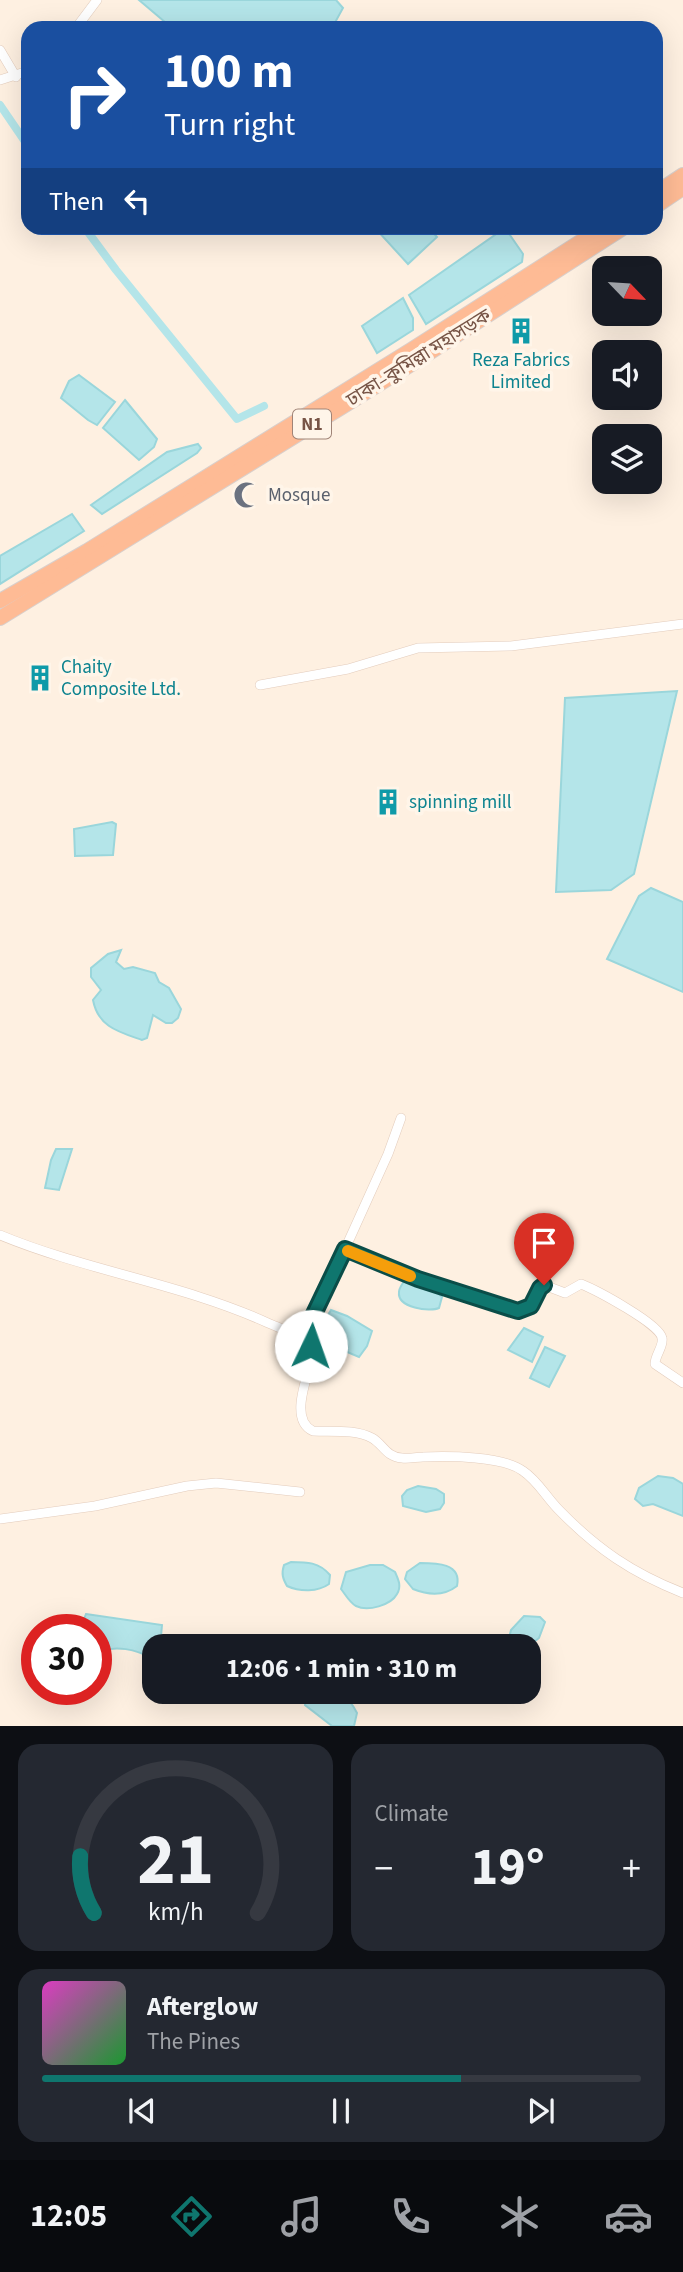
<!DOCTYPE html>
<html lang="en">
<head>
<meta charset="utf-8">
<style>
	body { margin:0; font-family:"Source Sans 3","Noto Sans Bengali",sans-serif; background:#242831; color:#f1f3f6; height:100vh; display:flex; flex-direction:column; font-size:26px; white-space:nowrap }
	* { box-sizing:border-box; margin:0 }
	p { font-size:23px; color:#9ea1a6 }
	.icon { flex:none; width:38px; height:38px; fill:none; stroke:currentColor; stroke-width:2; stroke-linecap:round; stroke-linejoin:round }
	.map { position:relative; height:1726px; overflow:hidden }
	.drawer { display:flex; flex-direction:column; gap:18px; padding:18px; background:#0d0f14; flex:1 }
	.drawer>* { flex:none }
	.guide { position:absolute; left:21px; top:21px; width:642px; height:214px; border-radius:21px; box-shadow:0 7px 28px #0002; background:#1a4fa0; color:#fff; overflow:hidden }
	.needle { width:46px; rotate:115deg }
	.fabs { position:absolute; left:592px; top:256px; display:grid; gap:14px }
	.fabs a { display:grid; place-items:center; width:70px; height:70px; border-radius:14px; background:#171b24; box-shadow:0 7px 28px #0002; font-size:35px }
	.speed { position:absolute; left:21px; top:1614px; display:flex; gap:14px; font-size:35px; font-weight:700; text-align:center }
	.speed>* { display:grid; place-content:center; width:91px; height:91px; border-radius:50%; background:#171b24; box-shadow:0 7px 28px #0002; line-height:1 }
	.speed .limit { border:10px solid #d22; background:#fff; color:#111 }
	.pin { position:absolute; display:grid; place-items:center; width:60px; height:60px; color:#fff; margin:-72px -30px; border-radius:50% 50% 50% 0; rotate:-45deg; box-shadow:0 0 7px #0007 }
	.pin .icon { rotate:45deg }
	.me { position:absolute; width:77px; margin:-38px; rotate:3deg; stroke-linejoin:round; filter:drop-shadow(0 0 5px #0008) }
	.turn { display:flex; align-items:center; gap:24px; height:147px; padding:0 28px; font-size:32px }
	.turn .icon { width:91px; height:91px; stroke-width:2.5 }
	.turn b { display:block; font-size:49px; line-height:60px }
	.then { display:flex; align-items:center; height:66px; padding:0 28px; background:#0003; gap:14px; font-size:26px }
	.big { font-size:52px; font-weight:700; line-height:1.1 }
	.drawer .card { flex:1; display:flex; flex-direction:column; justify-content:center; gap:10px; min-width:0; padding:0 24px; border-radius:21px; background:#242831 }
	.drawer .dial { align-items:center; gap:0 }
	.dial svg { height:182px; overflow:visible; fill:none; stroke:#363941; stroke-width:7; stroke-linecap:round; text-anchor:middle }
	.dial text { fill:#f1f3f6; stroke:none }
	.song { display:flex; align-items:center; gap:21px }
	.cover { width:84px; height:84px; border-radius:10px; background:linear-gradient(135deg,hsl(310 70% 55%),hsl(130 70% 35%)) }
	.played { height:7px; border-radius:4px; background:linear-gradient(90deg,#0f766e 70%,#363941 70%) }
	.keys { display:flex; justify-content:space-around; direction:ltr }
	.heat { display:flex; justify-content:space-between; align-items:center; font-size:38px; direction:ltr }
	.drawer .tiles { flex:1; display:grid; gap:18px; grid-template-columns:1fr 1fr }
	.card:last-child { grid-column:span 2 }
	.trip { position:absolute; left:142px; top:1634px; width:399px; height:70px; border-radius:21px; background:#171b24; box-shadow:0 7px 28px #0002; font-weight:700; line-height:70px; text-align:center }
	.menu { display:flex; height:112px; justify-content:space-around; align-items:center; background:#090b0e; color:#9ea1a6 }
	.menu .icon { width:49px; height:49px }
	.menu .active { color:#0f766e }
	.menu b { font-size:32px; color:#f1f3f6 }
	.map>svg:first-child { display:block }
</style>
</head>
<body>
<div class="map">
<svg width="683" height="1726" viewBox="0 0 683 1726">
	<rect width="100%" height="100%" fill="#fef0e1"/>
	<!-- water -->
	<g fill="#b4e5e9" stroke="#9ad6db" stroke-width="2">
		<path d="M139,0h197l7,8 -11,20h-160z"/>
		<path d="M375,228h54l8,9 -29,27z"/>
		<path d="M505,228l18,26 -1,8 -96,62 -17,-29z"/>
		<path d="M403,298l10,20v12l-36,23 -15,-27z"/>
		<path d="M79,375l36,27 -18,23 -9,-5 -27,-22 8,-17z"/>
		<path d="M125,400l32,39 -3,8 -15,13 -36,-32z"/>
		<path d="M198,444l3,4 -4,5 -95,61 -11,-9 76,-53z"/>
		<path d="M72,514l12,17 -84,53v-28z"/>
		<path d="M677,691l-43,183 -23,16 -55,2 9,-194z"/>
		<path d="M112,822l4,2 -3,31 -38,1 -1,-27z"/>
		<path d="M651,888l32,14v90l-76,-33 32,-63z"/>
		<path d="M121,950l-5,12 8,7 9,-2 22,6 4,9 10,6 12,21 -3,9 -6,5h-6l-13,-8 -6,23 -5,2c-23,-8 -44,-13 -49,-40l8,-10 -10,-13v-9l17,-14z"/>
		<path d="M56,1149h16l-13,41 -14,-2 6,-28z"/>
		<path d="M404,1281c14,0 28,6 38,16l-3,11c-9,4 -42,0 -40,-16 0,-4 3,-7 5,-11z"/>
		<path d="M331,1310l16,6 25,15 -5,15 -8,11 -45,-19z"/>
		<path d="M524,1328l19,9 -11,25 -24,-12z"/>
		<path d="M545,1347l20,9 -16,31 -19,-9z"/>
		<path d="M658,1476l15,2 10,6v32l-30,-12 -10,2 -8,-7 4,-11z"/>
		<path d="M418,1486l18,3 8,5v9l-4,6 -14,3 -23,-6 -1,-10 5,-6z"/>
		<path d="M291,1562c16,0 28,0 39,13l-1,9c-11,8 -29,8 -42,2 -4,-7 -6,-12 -3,-21z"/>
		<path d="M420,1563c16,0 42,0 37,23 -14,11 -29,9 -44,3l-8,-10 2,-7z"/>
		<path d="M370,1565h13l12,7c3,7 7,14 2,22 -6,11 -29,18 -41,12 -6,-3 -11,-12 -15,-17l5,-17z"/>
		<path d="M86,1614l76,11 -2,22h-6v12c-19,-10 -37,-14 -58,-7v-23h-16z"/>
		<path d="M524,1616l16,1 5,5 -6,16 -11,9 -7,-1 -12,-8 2,-8z"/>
		<path d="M315,1692c23,0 31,-1 42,21l-3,13h-22l-27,-21 1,-5z"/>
	</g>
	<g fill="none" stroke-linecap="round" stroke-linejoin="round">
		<!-- canal -->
		<g stroke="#b4e5e9" stroke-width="8">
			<path d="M0,105l28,41"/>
			<path d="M85,228l31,42 121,149 27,-13"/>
		</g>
		<!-- minor casing -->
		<g stroke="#e3ccbc" stroke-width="10">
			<g id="minor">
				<path d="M76,28l21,-28"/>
				<path d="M0,50l16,27"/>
				<path d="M0,80l28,-9"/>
				<path d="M260,685l88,-16 70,-21 93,-2 172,-22"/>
				<path d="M0,1235c87,36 183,49 268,88 16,7 35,13 46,26 -4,23 -27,70 -1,82 18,1 42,-2 59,7 11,6 14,19 30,20 7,1 14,-1 21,-1 26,-1 80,-1 100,14 15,10 23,26 36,39 38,39 73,63 124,83"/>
				<path d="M345,1249l43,-95 13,-36"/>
				<path d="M302,1339l43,-90 73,30 100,32 14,-5 8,-18 4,-3 21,8 16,-9c15,6 79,40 81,54 2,8 -7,17 -7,26l28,19"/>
				<path d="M0,1519l95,-13 92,-20 29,-3 84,9"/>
			</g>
		</g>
		<!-- trunk casing -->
		<g stroke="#d9cfcb" stroke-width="16">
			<g id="trunk">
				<path d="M656,193l27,-18"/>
				<path d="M656,206l27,-18"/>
				<path d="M0,601l87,-50 324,-201 191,-122"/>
				<path d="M0,618l418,-258 205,-132"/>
			</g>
		</g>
		<!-- minor -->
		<use href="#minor" stroke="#fff" stroke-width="9"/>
		<!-- trunk -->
		<use href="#trunk" stroke="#febb95" stroke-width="14"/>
	</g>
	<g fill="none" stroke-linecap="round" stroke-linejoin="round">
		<!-- route casing -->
		<g stroke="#0a4d48" stroke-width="18">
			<path id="route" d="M311,1346l-9,-7 43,-90 73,30 100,32 13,-5 9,-18 4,-3"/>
		</g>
		<!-- route -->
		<use href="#route" stroke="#0f766e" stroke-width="12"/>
		<!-- slow -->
		<path stroke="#f59e0b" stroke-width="12" d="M348,1251l62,25"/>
	</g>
	<!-- icons -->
	<defs>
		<g id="building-bare" transform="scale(2.1)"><path d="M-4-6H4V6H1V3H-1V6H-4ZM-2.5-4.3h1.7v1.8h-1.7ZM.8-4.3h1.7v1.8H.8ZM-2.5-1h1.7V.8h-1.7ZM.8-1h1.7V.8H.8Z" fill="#0f9aa8" stroke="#fff5e9" stroke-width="2.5" paint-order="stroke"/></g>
		<g id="mosque-bare" transform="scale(2.1)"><path d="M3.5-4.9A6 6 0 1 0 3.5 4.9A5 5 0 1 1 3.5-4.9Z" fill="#6b7280" stroke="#fff5e9" stroke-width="2.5" paint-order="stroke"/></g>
	</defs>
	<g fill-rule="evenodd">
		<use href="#building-bare" x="521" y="331"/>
		<use href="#mosque-bare" x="247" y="495"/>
		<use href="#building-bare" x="40" y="678"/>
		<use href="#building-bare" x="388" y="802"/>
	</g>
	<g text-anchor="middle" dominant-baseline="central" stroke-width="7" stroke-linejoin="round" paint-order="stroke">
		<!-- shield labels -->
		<rect fill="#fff5e9" stroke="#a08477" stroke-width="2" x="293" y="409.5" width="38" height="29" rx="5"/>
		<g font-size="18" font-weight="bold" fill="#775446">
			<text x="312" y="424">N1</text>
		</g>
		<!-- street labels -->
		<g font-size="19" fill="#775446" stroke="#fff5e9">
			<text transform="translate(419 358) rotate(-32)">ঢাকা–কুমিল্লা মহাসড়ক</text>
		</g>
		<!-- culture labels -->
		<g font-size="19" fill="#0d838f" stroke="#fff5e9" text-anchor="start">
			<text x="521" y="360" text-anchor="middle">Reza Fabrics<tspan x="521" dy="22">Limited</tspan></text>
			<text x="61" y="667">Chaity<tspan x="61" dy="22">Composite Ltd.</tspan></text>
			<text x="409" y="802">spinning mill</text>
		</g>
		<!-- worship labels -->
		<g font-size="19" fill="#5b616d" stroke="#fff5e9" text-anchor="start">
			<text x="268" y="495">Mosque</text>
		</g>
	</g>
</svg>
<div class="fabs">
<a><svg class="needle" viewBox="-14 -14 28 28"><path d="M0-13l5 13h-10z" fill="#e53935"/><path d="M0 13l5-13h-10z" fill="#9ea1a6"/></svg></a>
<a><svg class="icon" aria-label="sound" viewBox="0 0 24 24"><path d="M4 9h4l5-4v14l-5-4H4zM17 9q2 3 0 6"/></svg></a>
<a><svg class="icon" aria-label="layers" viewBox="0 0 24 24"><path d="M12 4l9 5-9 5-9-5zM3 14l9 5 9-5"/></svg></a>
</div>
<div class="speed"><div class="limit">30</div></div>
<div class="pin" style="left:544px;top:1285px;background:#d93025"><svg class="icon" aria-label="arrive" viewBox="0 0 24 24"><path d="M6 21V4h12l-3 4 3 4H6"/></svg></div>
<svg class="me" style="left:311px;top:1346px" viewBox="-20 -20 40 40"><circle r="19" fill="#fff"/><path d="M0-13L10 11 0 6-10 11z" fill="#0f766e"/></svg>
<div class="trip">12:06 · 1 min · 310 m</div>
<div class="guide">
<div class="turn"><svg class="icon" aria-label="right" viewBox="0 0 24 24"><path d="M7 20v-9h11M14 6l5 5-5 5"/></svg><div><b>100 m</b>Turn right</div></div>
<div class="then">Then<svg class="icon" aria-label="left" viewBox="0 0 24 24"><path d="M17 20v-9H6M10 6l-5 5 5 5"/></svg></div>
</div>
</div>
<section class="drawer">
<div class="tiles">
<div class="card dial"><svg viewBox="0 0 100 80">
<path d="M14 69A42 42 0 1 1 86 69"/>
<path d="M14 69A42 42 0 0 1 8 44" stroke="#0f766e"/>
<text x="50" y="56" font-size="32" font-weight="700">21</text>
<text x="50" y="72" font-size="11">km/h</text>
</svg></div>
<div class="card"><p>Climate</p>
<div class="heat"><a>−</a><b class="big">19°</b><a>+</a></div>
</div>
<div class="card">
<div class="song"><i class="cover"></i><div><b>Afterglow</b><p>The Pines</p></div></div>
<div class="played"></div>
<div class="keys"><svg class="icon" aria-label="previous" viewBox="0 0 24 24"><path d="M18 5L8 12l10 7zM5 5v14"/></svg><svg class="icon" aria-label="pause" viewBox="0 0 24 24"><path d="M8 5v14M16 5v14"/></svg><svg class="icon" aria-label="next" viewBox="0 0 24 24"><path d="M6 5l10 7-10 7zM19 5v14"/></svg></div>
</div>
</div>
</section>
<nav class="menu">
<b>12:05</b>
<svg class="icon active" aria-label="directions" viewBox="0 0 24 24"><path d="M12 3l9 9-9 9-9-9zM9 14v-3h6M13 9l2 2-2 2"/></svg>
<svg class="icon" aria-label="music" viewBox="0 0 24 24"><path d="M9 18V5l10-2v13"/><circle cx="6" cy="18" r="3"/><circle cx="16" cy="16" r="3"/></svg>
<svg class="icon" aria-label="phone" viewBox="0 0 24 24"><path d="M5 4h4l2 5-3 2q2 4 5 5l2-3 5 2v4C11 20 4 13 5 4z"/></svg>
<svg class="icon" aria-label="climate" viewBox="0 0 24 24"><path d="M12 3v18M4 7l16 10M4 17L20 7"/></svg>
<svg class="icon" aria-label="car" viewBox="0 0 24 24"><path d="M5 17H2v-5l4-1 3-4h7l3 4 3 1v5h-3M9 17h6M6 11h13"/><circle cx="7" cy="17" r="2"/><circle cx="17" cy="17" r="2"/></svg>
</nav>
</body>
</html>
